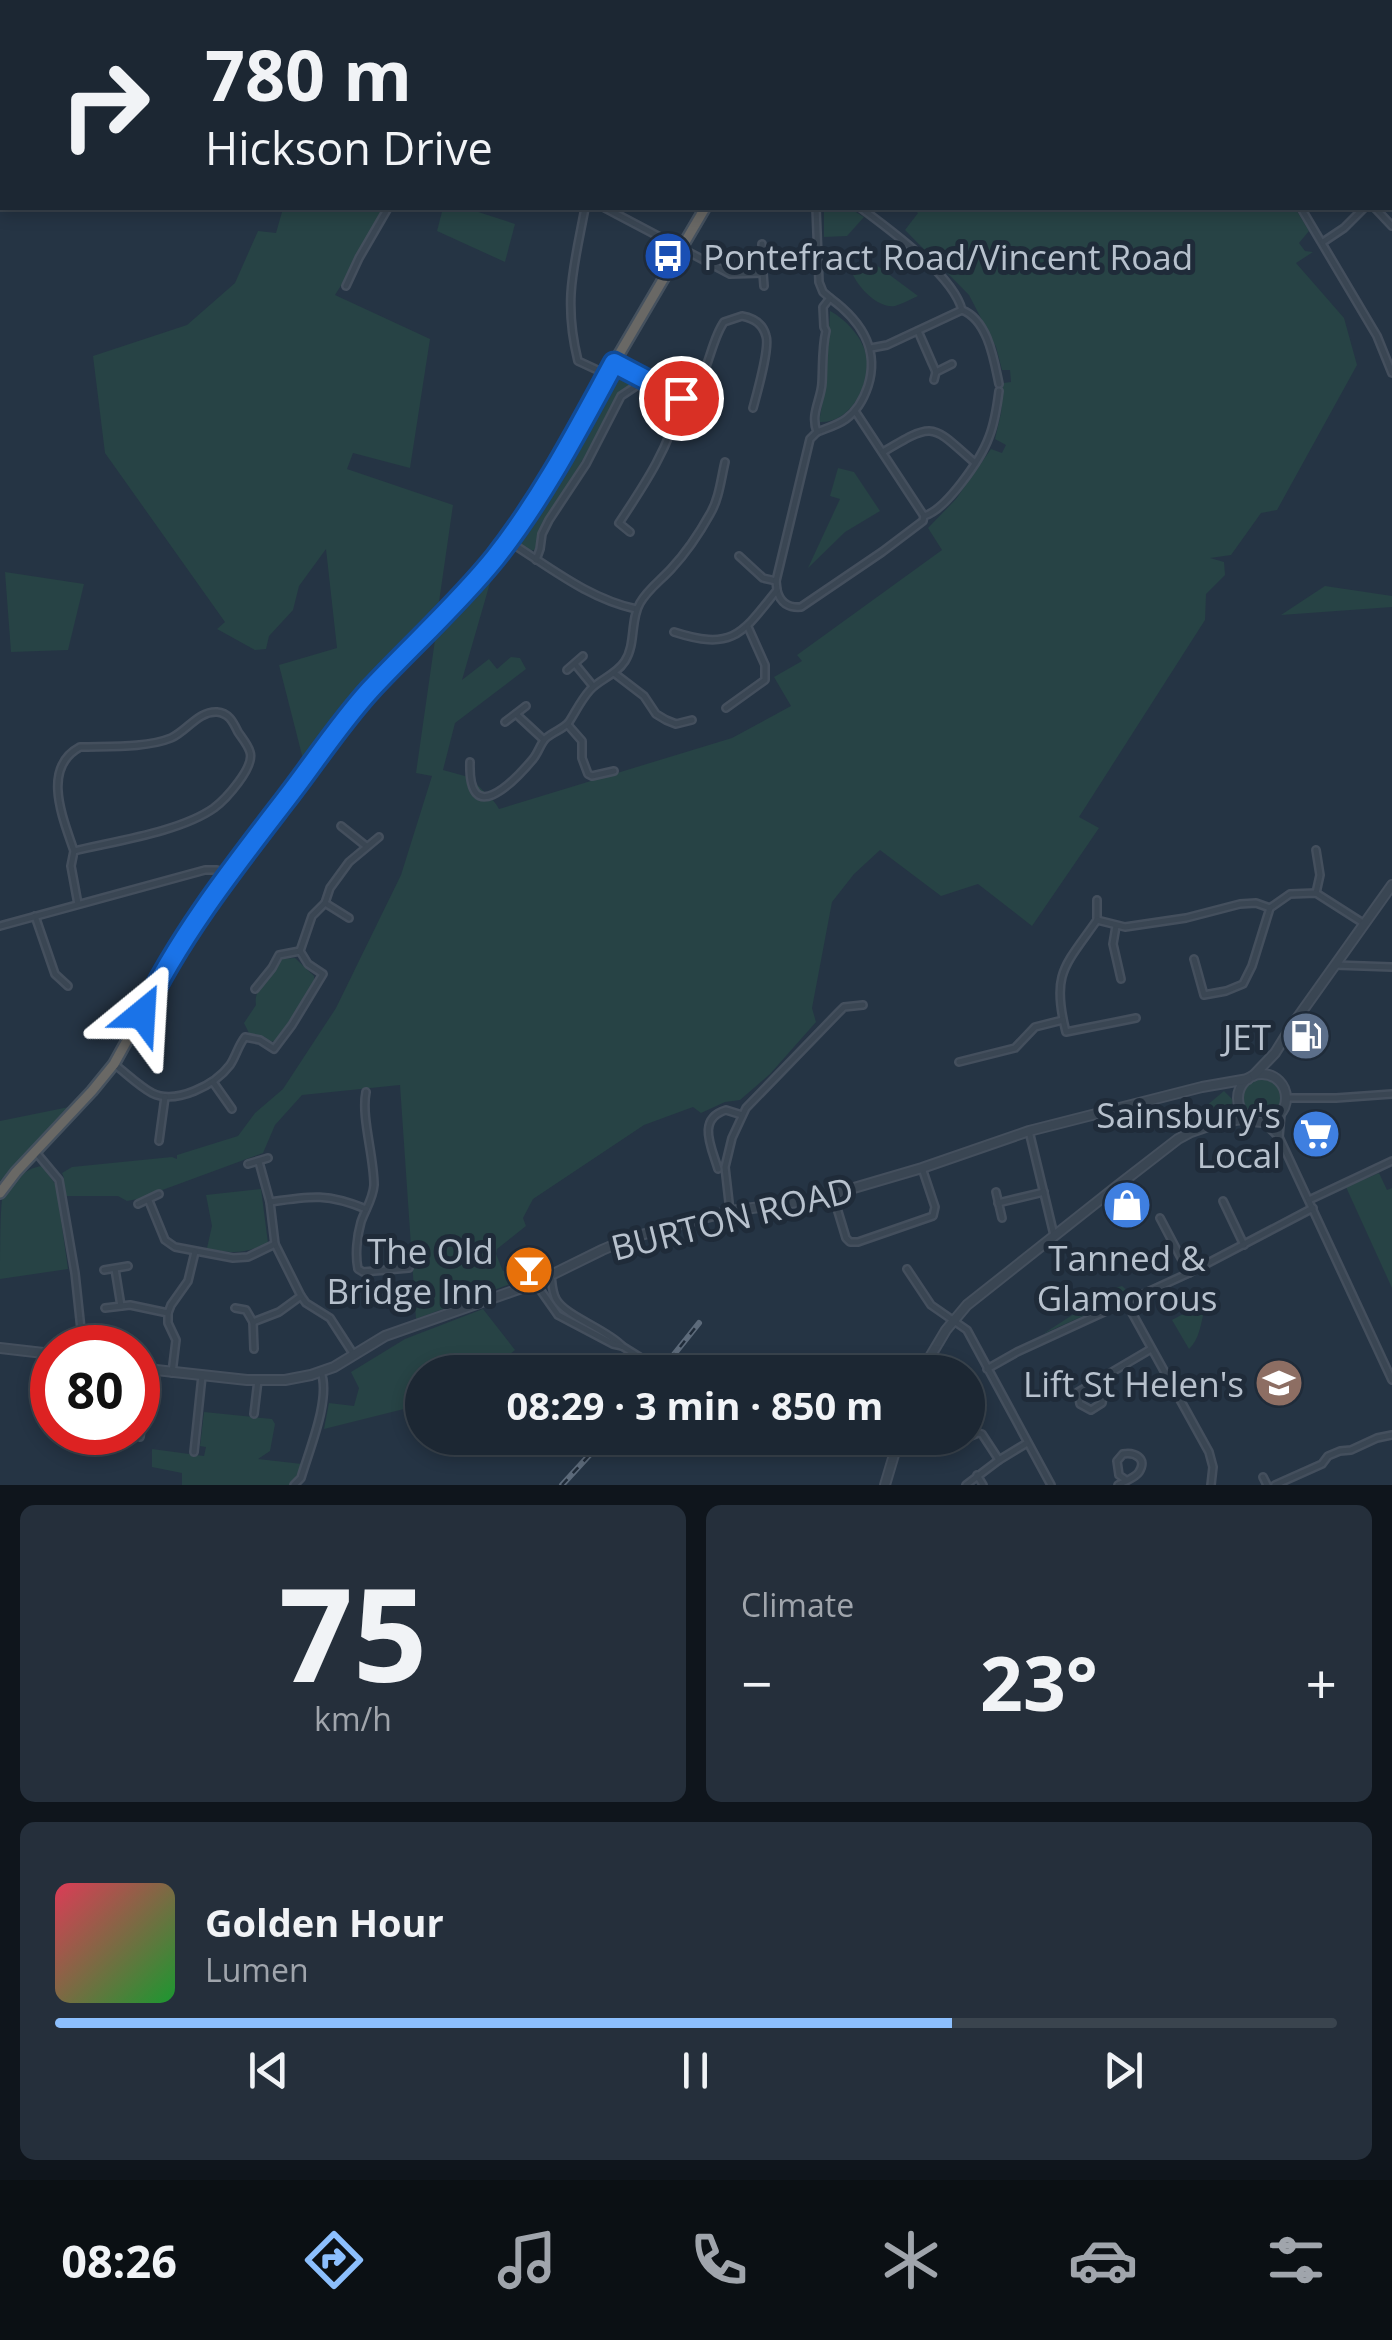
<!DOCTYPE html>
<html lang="en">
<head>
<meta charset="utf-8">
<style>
	body { margin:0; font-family:"Open Sans",sans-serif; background:#252f3b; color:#f1f3f6; height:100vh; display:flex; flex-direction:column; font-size:38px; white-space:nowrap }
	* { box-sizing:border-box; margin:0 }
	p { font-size:32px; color:#a0a5ac }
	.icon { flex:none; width:55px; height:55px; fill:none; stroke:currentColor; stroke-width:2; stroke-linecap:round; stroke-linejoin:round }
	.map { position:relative; height:1485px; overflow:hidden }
	.side { display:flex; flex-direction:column; gap:20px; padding:20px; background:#0f151c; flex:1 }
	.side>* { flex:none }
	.banner { position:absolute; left:0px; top:0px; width:1392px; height:210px; box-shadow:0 5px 15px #0003,0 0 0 2px #3a444e; background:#1c2733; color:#f1f3f6; overflow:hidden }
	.speed { position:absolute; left:30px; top:1325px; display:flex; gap:20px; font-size:50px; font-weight:700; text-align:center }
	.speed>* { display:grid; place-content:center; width:130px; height:130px; border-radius:50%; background:#1c2733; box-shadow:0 5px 15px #0003,0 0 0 2px #3a444e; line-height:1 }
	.speed .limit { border:15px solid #d22; background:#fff; color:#111 }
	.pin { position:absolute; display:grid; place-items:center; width:85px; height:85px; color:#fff; margin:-42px; border:5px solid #fff; border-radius:50%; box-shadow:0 2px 10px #0007 }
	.me { position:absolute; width:110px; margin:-55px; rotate:27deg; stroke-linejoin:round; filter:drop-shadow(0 0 8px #0008) }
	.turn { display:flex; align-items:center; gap:35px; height:210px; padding:0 40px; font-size:45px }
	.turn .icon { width:130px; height:130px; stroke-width:2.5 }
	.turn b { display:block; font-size:70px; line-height:85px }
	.big { font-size:75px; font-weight:700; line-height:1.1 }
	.side .tile { flex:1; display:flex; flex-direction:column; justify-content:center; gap:15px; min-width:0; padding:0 35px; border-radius:15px; background:#252f3b }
	.side .dial { align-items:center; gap:0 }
	.dial b { font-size:130px; line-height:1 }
	.song { display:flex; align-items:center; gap:30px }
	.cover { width:120px; height:120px; border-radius:15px; background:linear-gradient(135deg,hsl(350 70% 55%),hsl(130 70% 35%)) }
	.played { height:10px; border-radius:5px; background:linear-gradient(90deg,#8cbffd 70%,#3a444e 70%) }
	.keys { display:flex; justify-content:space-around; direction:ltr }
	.heat { display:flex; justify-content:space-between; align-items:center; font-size:55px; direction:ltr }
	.side .tiles { flex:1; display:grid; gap:20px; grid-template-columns:1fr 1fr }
	.tile:last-child { grid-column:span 2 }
	.trip { position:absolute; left:405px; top:1355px; width:580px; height:100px; border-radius:50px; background:#1c2733; box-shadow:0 5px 15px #0003,0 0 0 2px #3a444e; font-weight:700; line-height:100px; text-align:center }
	.tab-bar { display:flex; height:160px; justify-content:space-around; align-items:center; background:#0b1014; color:#a0a5ac }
	.tab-bar .icon { width:70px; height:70px }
	.tab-bar .selected { color:#8cbffd }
	.tab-bar b { font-size:45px; color:#f1f3f6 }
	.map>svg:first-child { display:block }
</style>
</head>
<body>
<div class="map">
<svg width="1392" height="1485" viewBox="0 0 1392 1485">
	<rect width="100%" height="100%" fill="#253444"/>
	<!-- green -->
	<g fill="#274345">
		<path d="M907,0h254l1,2h-257z"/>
		<path d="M280,208h110l-55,87 95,44 -20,129 -57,-15 -6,16 106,36 -15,104 -94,102 -40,52 -25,-98 58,-17 -11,-99 -27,37 -6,24 -24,26 -3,13 -11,1 -38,-21 8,-7 -120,-169 -12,-97 94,-31 48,-42 23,-52 18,2 6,-21z"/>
		<path d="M443,208h23l49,16 -10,38 -68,-31z"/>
		<path d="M824,208h25l15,9 -17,19 -23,1z"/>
		<path d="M912,208h383l14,23 -10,12 6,8 8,1 -17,11 48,55 13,47 -80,145 -16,3 -30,42 -21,3 14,4 1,13 -19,19 -1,26 -126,197 20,11 -67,98 -54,-42 -37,12 -61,-46 -26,24 -22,28 -20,106 4,14 -46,52 -30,26 -15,2 -24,11 -8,-6 -49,18 -111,74 -10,19 3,8 -29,23 -1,5 7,17 14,-4 4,13 -105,39 -16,-234 -98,10 -27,30 -12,28 -125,46 -11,2 -9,-5h-53l-5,-17 4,-1 -2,-5 10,-6 100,-10 5,2v-4l61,-19 17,-23 28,-24 53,-81 65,-133 31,-99 -16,-3 20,-140 56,-57 -30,104 27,-21 8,10 14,-12 9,1 6,11 -71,54 -12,47 29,8c8,12 21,19 27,31l233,-71 59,-32 -17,-29 28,-16 -5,-6 145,-105 -14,-22 28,-29 35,-50 11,4 4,-8 -11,-6 6,-26 2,-30 8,-1 -1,-12h-8l-6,-23 -27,-52 -64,-65 13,-17z"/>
		<path d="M860,262l5,8 10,-6 43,32c-7,3 -16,8 -23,10 -20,3 -44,-26 -46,-43z"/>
		<path d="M830,311c17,9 35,29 37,49 2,28 -18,64 -48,62l7,-39z"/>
		<path d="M620,371l15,8v3l-17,16 -39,68 -31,50 -9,20 -2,13 -7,2 -10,-8 1,-7 67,-101 27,-61z"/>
		<path d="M838,468l16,4 26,39 -35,21 -37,36 32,-69 -10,-3z"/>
		<path d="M5,572l79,12 -16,66 -57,2z"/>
		<path d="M1325,586l67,10v11l-111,8z"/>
		<path d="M295,958l19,18v4l-19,34 -20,27 -6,1 -20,-9 -5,-10 12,-18c-3,-17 16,-31 25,-46z"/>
		<circle cx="1262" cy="1098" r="19"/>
		<path d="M1224,1091l9,9c-5,20 -25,22 -42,28l-4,-6z"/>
		<path d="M69,1107l-69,74v-60z"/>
		<path d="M42,1166l14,19 12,84 -68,10c0,-16 0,-66 2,-79 7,-15 22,-32 40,-34z"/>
		<path d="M1379,1173l8,17 5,-2v100l-46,-101z"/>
		<path d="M261,1189l7,54c-25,11 -35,11 -61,5l5,-22 -6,-31z"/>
		<path d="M1122,1286l8,7 -2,3 -85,38 71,-46z"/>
		<path d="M1200,1305l4,6c-3,13 -5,29 -15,38l-17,-29z"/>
		<path d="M483,1309l32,41 -26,22h-67v34l-2,-1 -96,24 5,-26 25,3 5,-18 -8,-16 54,-33z"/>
		<path d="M204,1412l68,7 3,5 -5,27 -12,8 44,5 -4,14 -8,7h-108v-12l-30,-6v-18l52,7 2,-9 -6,-1z"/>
	</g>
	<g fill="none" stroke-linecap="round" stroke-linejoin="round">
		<!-- minor casing -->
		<g stroke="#444f5d" stroke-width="10">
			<g id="minor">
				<path d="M1168,0l1,2"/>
				<path d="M462,2v-2"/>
				<path d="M530,2v-2"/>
				<path d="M626,2l1,-2"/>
				<path d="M1390,18l2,2"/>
				<path d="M1390,53l2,-2"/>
				<path d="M1390,184l2,-2"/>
				<path d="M585,208c-11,59 -22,92 -7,153l28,13"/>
				<path d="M605,208l125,66 33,-1 -1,-29"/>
				<path d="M861,208c29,22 92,67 101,102 26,10 32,50 37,74"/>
				<path d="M1301,208l76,128 15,37"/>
				<path d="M1375,208l17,18"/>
				<path d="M1323,242l21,-14 20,-20"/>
				<path d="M763,273l1,13"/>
				<path d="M346,286l13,-28 29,-50"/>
				<path d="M918,331l18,41"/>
				<path d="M871,348l16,-3 75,-35"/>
				<path d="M614,363l67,35"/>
				<path d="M934,380l2,-8 16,-8"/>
				<path d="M681,398c27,-8 27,-54 43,-76l18,-6c11,2 21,8 24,20 4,12 -9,57 -13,72"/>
				<path d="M855,411l69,105"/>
				<path d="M817,432c10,-4 21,-7 29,-13 11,-8 18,-21 22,-33 12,-38 -8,-66 -38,-88"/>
				<path d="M883,452c52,-31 48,-28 92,11"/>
				<path d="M630,532l-11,-9c26,-39 52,-78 62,-125"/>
				<path d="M508,541c42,26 79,57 128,68"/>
				<path d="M739,556l24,22 13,3"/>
				<path d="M536,560l4,-11 2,-15 7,-14 37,-56 35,-68 15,-10 5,-8"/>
				<path d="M777,590c3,13 12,18 24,17l81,-55 41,-31 1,-5c22,-6 57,-57 65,-79 6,-15 8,-30 10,-46"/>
				<path d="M674,632c59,19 68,2 103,-42l-1,-9 34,-142 7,-7c-7,-18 4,-32 5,-49 1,-17 0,-36 4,-52l-2,-4 -1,-20 7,-9 -7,-6 -4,-10 -3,-74"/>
				<path d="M575,664l18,22"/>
				<path d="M567,670l16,-14"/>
				<path d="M614,673l30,23 12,18 10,6 10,4 16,-4"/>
				<path d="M726,708l39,-28v-15l-17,-38"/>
				<path d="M516,714l28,26"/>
				<path d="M505,722l21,-16"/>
				<path d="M568,725l14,16v17l6,16 4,2 22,-5"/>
				<path d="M470,762c-2,66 42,22 63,-3 5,-6 7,-14 12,-20 7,-7 19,-10 24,-17 7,-11 12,-22 21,-32 10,-11 26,-15 35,-29 11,-17 5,-41 15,-58 8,-14 20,-22 31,-34 14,-15 29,-37 39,-55 9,-15 11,-35 15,-52"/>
				<path d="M341,826l25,20"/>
				<path d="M1316,850l4,25 -4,18"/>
				<path d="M74,851c-11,-33 -33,-83 6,-104 27,-1 67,1 91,-9 16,-7 27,-27 46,-26 12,1 16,10 21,20 4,6 10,13 12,20 5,15 -24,47 -36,56 -34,24 -99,33 -140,43l-3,15 7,38"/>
				<path d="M325,903l24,15"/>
				<path d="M35,916l20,58 13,12"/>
				<path d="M1097,920v-20"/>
				<path d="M0,926l205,-56h12l11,5"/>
				<path d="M1116,926l-3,18 8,35"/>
				<path d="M1194,959l10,36 22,-4 17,-7 9,-18 18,-58 20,-14 26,-1 47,30"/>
				<path d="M1335,965l57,2"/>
				<path d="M255,989l17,-21 7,-13 21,-4"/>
				<path d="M1136,1018l-70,14c-15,-59 -1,-66 31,-112l28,7 61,-9 54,-14 16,-1 14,5"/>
				<path d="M959,1062l56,-14 20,-21 28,-7"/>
				<path d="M114,1064c12,9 25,22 38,29 24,12 63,-8 78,-28 6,-9 8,-19 15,-28l15,3 14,9 18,-24 31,-51 -15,-10 -8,-13 12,-35 13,-13 5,-15 19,-26 30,-25"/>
				<path d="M213,1082l19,27"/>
				<path d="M366,1092c-5,25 8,64 8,93 -1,14 -9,25 -13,37 -4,14 -6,33 -3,47l5,3 46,-4"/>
				<path d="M1287,1098h49l56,-4"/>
				<path d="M1263,1122l16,15 113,243"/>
				<path d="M1029,1131l25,104"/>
				<path d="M1279,1137l2,-23"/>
				<path d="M159,1141l6,-44"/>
				<path d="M39,1156l20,24 16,93 8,75"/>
				<path d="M259,1162l11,40 5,42 26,52 5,7 24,15 24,37"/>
				<path d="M248,1164l20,-6"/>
				<path d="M718,1169c-6,-21 -22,-50 8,-59l16,5"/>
				<path d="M996,1192l6,26"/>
				<path d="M833,1195l13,43 4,4h8l75,-26 2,-9 -13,-39"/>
				<path d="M1309,1200l83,-39"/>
				<path d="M149,1201l16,39 10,7 58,11 15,-1 27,-13"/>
				<path d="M1223,1201l21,44"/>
				<path d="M270,1202c41,-6 57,-9 96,7"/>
				<path d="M998,1203l46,-11"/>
				<path d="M138,1204l21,-10"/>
				<path d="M730,1211l-5,-44 7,-29 14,-30 92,-95 6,-6 19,-2"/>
				<path d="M1160,1218l29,55"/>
				<path d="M115,1269l6,37"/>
				<path d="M907,1269l24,36 36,25 84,155"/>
				<path d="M104,1270l24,-4"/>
				<path d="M551,1275c1,8 1,17 5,24 9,17 52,31 66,47"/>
				<path d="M533,1284l6,4 19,27 55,29 9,2 24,15"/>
				<path d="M1126,1302l83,150 4,15 -2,18"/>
				<path d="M105,1308l25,-3 38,8"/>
				<path d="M235,1308l11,2 7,12 1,27"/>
				<path d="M253,1322l26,-10 22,-16"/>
				<path d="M987,1369l30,-17 172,-79 124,-65"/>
				<path d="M172,1373l4,-33 -8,-17v-10l3,-8 17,-24 7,-29"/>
				<path d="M1093,1382c8,6 11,11 9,21l-11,7 -11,-6 -2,-12 73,-43"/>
				<path d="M254,1414l4,-34"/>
				<path d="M140,1437l8,-68"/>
				<path d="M944,1440l7,4 27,-11 4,1 17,26"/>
				<path d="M194,1452l8,-76"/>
				<path d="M977,1475l6,10"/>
				<path d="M1263,1477l4,8"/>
				<path d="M294,1485l7,-7c8,-28 30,-79 20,-106"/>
				<path d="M966,1485l33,-25 28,-17"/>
				<path d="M1118,1485c7,-4 17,-7 21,-13 9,-14 -5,-20 -16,-18l-6,7 2,14 7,5"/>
				<path d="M1275,1485l47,-21 6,-8 12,-5 11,-1 26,-12 15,-3"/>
			</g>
		</g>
		<!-- tertiary casing -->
		<g stroke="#444f5d" stroke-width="12">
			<g id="tertiary">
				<circle cx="1262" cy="1098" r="24"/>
				<path d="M1253,1076l22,-23 18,-29 99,-139"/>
				<path d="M0,1348l52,6"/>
				<path d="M138,1368l109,12h38l26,-5 23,-8 51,-31 148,-52 69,-34 28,-12 100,-27 83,-11 109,-32 107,-37 173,-44 46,-8"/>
				<path d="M921,1372l25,-42 21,-25 149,-118 62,-48 13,-7 26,-9 31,-5"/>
				<path d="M885,1485l14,-47"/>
			</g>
		</g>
		<!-- trunk casing -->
		<g stroke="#45515e" stroke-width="14">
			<g id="trunk">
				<path d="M824,2l2,-2"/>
				<path d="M0,1193l16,-21 76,-81 22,-27 77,-139 140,-187 40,-49 109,-113 45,-57 28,-44 61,-112 91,-155"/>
			</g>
		</g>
		<!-- minor -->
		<use href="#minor" stroke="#3a4653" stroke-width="5"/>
		<!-- tertiary -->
		<use href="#tertiary" stroke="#3a4653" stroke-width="8"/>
		<!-- trunk -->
		<use href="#trunk" stroke="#696865" stroke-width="9"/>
		<!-- rail casing -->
		<g stroke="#5c6a7a" stroke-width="6">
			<g id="rail">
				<path d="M660,1372l39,-49"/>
				<path d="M562,1485l43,-47"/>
			</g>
		</g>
		<!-- rail -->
		<use href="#rail" stroke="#1f2b39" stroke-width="2.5" stroke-dasharray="8" stroke-linecap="butt"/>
	</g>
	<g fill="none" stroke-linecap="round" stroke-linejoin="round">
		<!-- route casing -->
		<g stroke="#114b97" stroke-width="25">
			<path id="route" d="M142,1014c38,-79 91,-146 144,-215 28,-36 53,-75 84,-109 41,-44 87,-85 125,-132 48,-61 82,-127 119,-195l67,35"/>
		</g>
		<!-- route -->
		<use href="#route" stroke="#1a73e8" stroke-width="18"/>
	</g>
	<!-- icons -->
	<defs>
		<g id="bus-disc" transform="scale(2.5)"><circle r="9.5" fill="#1a4fb4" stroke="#1f2b39"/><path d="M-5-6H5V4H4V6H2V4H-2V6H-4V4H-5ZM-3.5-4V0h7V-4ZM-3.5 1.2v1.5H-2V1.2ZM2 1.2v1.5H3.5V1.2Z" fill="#fff"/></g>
		<g id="fuel-disc" transform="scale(2.5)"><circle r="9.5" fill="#5c6f8a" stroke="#1f2b39"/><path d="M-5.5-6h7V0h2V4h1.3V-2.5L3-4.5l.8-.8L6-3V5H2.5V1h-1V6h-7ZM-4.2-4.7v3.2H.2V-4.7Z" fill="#fff"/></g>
		<g id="supermarket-disc" transform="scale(2.5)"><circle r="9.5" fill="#3f7fe0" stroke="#1f2b39"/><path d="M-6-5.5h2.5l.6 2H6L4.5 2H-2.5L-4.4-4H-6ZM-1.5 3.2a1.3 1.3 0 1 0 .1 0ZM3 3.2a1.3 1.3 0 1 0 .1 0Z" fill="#fff"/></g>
		<g id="shop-disc" transform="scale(2.5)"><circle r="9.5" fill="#3f7fe0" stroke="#1f2b39"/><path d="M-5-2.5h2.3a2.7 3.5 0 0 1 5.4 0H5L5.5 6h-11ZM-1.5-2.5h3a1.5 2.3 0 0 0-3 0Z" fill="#fff"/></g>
		<g id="bar-disc" transform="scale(2.5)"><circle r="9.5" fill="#e8710a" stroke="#1f2b39"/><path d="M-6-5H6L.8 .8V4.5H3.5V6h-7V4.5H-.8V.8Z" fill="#fff"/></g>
		<g id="school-disc" transform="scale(2.5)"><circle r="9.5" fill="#8d6e63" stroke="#1f2b39"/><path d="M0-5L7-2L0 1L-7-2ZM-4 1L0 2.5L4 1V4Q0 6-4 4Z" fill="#fff"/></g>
	</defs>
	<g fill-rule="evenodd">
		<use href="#bus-disc" x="668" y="256"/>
		<use href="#fuel-disc" x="1306" y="1036"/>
		<use href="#supermarket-disc" x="1316" y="1134"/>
		<use href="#shop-disc" x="1127" y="1205"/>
		<use href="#bar-disc" x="529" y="1270"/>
		<use href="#school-disc" x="1279" y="1383"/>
	</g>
	<g text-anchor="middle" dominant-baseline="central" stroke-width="10" stroke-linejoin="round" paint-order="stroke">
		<!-- poi labels -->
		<g font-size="35" fill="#b7c1cd" stroke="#1f2b39" text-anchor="end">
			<text x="703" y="256" text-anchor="start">Pontefract Road/Vincent Road</text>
			<text x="1271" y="1036">JET</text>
			<text x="1281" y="1114">Sainsbury's<tspan x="1281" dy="40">Local</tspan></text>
			<text x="494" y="1250">The Old<tspan x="494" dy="40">Bridge Inn</tspan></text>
			<text x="1127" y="1257" text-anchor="middle">Tanned &amp;<tspan x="1127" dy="40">Glamorous</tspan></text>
			<text x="1244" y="1383">Lift St Helen's</text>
		</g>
		<!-- street labels -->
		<g font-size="35" fill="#b7c1cd" stroke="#1f2b39">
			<text transform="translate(732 1218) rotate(-14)">BURTON ROAD</text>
		</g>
	</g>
</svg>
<div class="speed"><div class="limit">80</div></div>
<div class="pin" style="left:681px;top:398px;background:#d93025"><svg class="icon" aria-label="arrive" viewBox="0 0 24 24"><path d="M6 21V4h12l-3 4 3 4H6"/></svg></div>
<svg class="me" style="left:142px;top:1014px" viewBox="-20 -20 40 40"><path d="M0-17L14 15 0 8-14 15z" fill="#1a73e8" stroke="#fff" stroke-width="4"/></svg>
<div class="trip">08:29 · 3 min · 850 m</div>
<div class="banner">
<div class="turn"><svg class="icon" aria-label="right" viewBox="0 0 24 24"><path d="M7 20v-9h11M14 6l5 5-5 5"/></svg><div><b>780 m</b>Hickson Drive</div></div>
</div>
</div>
<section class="side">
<div class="tiles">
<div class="tile dial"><b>75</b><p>km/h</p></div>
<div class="tile"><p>Climate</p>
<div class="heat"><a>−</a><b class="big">23°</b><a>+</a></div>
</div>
<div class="tile">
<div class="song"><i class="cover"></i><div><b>Golden Hour</b><p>Lumen</p></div></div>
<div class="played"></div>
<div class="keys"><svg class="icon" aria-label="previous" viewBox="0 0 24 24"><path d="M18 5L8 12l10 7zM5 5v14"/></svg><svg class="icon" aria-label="pause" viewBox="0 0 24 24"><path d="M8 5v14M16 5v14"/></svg><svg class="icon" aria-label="next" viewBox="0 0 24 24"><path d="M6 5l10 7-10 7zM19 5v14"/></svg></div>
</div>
</div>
</section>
<nav class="tab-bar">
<b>08:26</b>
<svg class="icon selected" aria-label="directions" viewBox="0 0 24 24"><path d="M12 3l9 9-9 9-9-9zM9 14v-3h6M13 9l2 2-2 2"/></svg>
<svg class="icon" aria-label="music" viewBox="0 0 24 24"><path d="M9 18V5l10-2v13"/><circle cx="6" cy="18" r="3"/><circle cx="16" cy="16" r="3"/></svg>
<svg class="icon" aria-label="phone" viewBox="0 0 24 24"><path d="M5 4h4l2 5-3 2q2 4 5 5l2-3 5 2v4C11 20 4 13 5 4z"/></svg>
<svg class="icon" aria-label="climate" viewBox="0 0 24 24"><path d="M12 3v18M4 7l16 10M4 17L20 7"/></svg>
<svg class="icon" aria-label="car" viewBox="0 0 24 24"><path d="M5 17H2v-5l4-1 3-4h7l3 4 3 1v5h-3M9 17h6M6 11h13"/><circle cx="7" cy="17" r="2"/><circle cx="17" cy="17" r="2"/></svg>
<svg class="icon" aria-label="filters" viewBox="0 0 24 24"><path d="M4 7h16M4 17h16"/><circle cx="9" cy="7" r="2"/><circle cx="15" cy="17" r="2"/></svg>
</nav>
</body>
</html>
